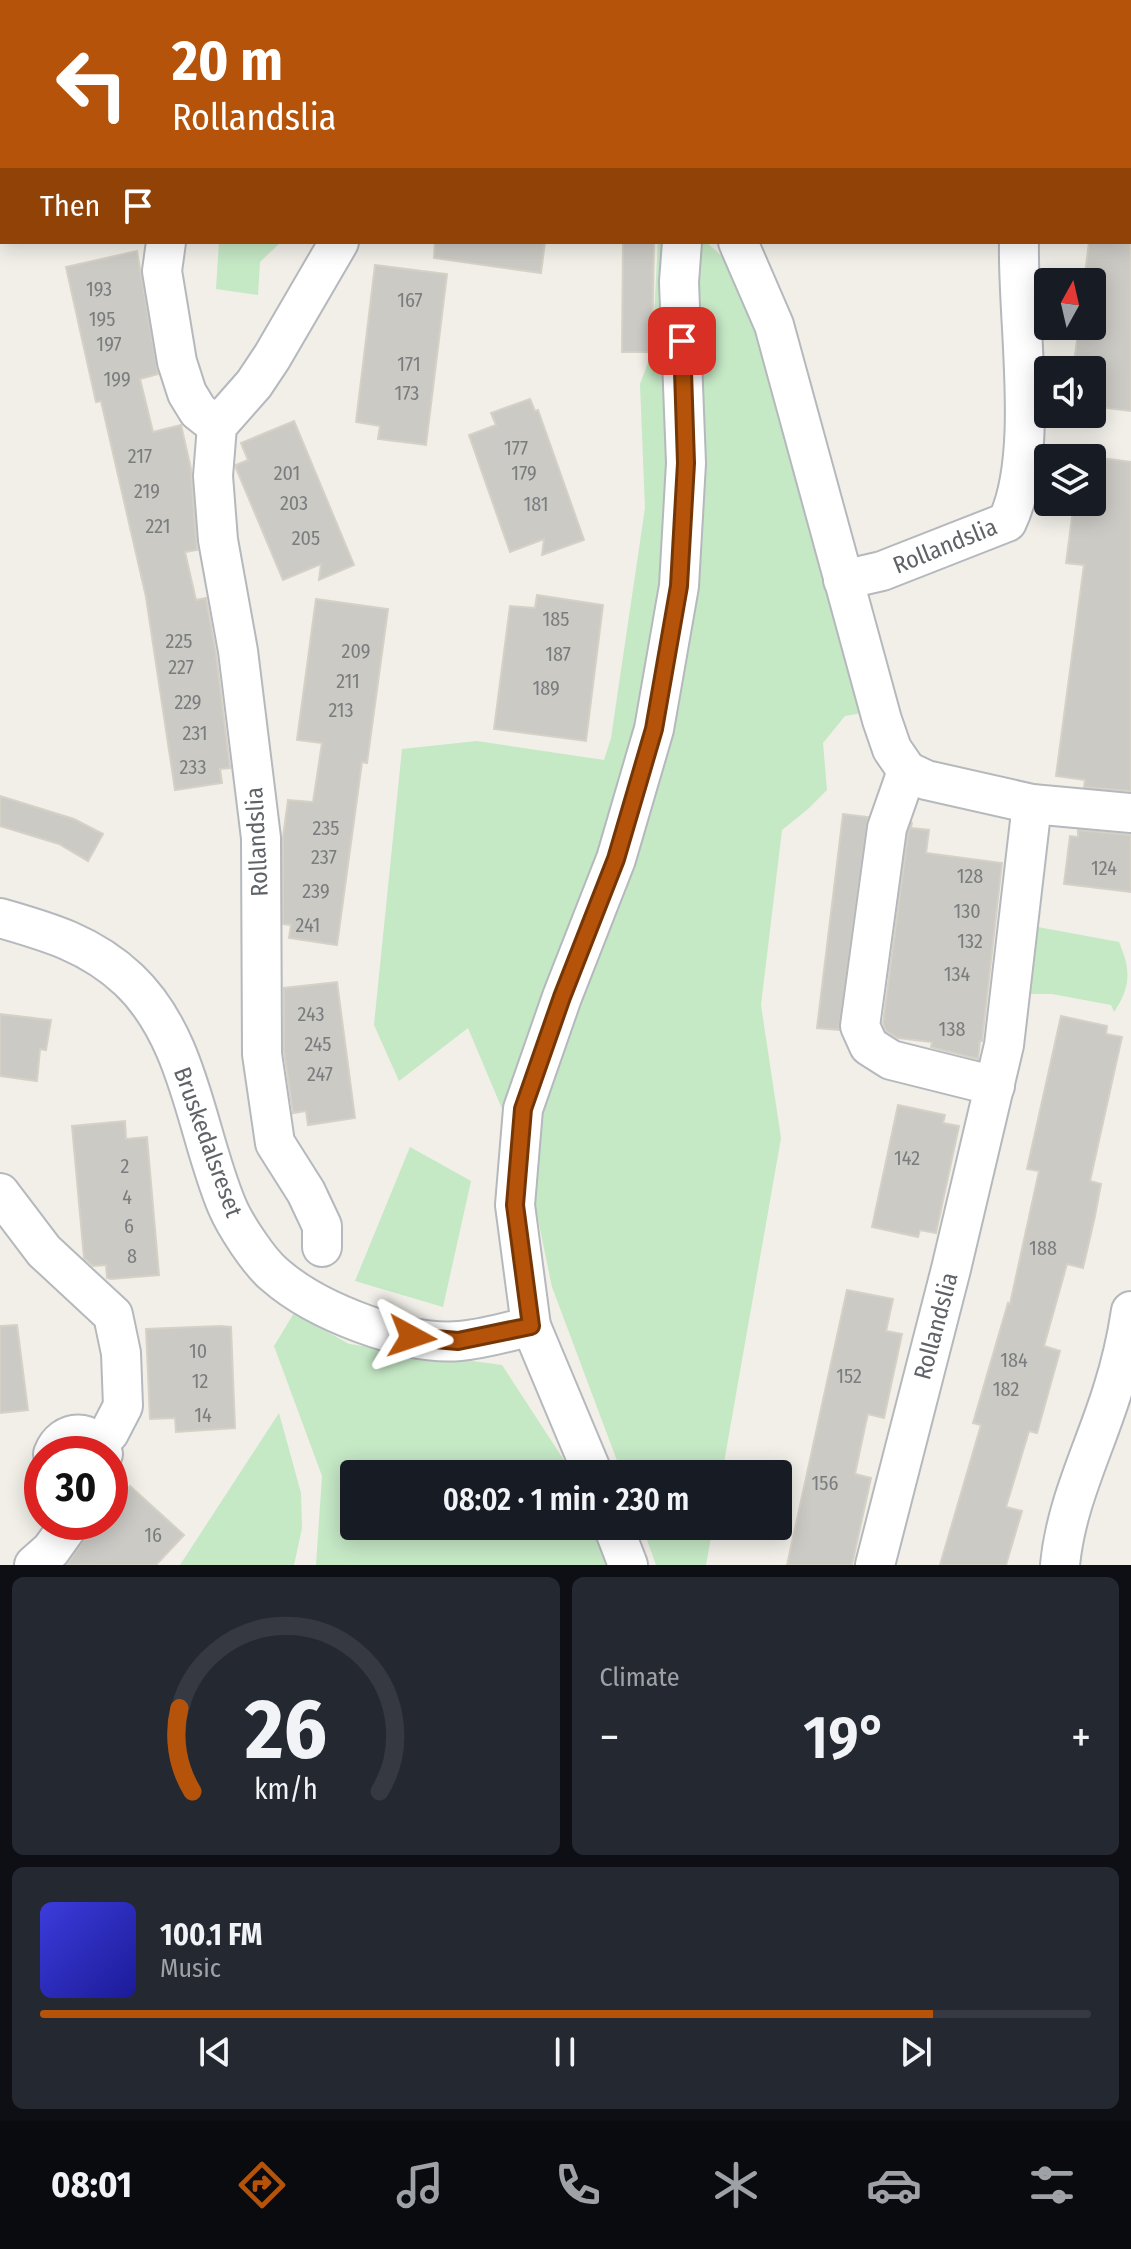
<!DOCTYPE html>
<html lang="en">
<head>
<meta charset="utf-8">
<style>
	body { margin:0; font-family:"Fira Sans Condensed",sans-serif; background:#242831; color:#f1f3f6; height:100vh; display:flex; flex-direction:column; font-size:30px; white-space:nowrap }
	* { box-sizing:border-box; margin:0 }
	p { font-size:26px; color:#9ea1a6 }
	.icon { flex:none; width:44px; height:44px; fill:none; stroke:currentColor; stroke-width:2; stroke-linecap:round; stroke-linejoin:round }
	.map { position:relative; height:1565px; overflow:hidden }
	.sheet { display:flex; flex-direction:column; gap:12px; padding:12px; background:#0d0f14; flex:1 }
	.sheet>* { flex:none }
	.banner { position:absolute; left:0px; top:0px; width:1132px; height:244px; box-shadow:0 4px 20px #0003; background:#b45309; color:#fff; overflow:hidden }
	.needle { width:52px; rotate:8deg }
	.fabs { position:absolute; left:1034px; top:268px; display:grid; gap:16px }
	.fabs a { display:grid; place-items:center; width:72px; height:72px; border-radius:8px; background:#171b24; box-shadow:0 4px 20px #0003; font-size:40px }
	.speed { position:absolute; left:24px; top:1436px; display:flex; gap:16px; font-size:40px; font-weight:700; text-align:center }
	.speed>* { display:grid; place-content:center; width:104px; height:104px; border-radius:50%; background:#171b24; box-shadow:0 4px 20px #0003; line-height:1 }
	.speed .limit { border:12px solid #d22; background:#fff; color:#111 }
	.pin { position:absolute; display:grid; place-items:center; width:68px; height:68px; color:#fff; margin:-34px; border-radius:16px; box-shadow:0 4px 12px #0006 }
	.me { position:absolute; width:88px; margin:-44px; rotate:95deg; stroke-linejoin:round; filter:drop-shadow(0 0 6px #0008) }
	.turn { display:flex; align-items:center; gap:28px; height:168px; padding:0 40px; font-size:36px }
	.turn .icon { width:104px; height:104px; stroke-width:2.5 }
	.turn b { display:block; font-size:56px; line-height:68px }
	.then { display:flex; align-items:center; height:76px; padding:0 40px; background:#0003; gap:16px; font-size:30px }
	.big { font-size:60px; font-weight:600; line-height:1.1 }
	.sheet .tile { flex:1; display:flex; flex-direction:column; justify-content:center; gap:12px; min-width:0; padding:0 28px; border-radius:12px; background:#242831 }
	.sheet .dial { align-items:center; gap:0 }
	.dial svg { height:208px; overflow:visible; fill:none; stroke:#363941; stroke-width:7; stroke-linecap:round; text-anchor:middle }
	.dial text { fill:#f1f3f6; stroke:none }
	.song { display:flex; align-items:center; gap:24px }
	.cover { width:96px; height:96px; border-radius:12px; background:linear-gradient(135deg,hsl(240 70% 55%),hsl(240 70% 35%)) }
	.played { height:8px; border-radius:4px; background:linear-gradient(90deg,#b45309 85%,#363941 85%) }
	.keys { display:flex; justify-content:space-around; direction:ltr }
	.heat { display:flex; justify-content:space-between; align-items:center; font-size:44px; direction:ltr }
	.sheet .tiles { flex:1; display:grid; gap:12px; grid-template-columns:1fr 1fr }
	.tile:last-child { grid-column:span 2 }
	.trip { position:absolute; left:340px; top:1460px; width:452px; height:80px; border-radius:8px; background:#171b24; box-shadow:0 4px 20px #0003; font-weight:600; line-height:80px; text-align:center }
	.tab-bar { display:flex; height:128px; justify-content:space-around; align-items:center; background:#090b0e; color:#9ea1a6 }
	.tab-bar .icon { width:56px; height:56px }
	.tab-bar .on { color:#b45309 }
	.tab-bar b { font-size:36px; color:#f1f3f6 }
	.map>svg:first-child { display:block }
</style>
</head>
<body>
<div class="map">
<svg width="1131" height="1565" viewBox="0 0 1131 1565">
	<rect width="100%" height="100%" fill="#f1efe8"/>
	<!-- green -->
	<g fill="#c5e8c5">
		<path d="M219,242h62l-21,20 -2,33 -42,-6z"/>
		<path d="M658,242h48l25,22 15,22 122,426 -23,4 -22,27 4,47 -19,19 -26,21 -21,175 20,133 -59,336h-100l-70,-187 -30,-145 -9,-7 -45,-107 -69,53 -25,-56 28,-276 75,-8 127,19 7,-22 34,-230 -5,-124 12,-32z"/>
		<path d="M1027,925l92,17c12,28 12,45 -5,70l-3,-7 -59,-11h-25z"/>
		<path d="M410,1147l61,34 -28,126 -88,-26z"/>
		<path d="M294,1313l55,31 153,21 71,109h-219v52h241l16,39h-295l6,-89 -48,-130z"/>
		<path d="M279,1413l22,80 1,35 -8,37h-114z"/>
		<path d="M642,1526h71l-7,39h-50z"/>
	</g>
	<!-- building -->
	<g fill="#cccac5" stroke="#d6d1c6" stroke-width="2">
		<path d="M435,242h110l-4,31 -107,-15z"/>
		<path d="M623,242h31l-2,110h-30z"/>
		<path d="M1089,242h42v169l-39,-5v-36h-19l6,-44h13v-44h-8z"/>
		<path d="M137,251l21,123 -18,5 13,53 28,-7 10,44 6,81 -12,2 11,48 10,-2 10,56 14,114 -10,1 2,14 -47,7 -29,-193 -45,-196 -5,1 -30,-135z"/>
		<path d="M375,265l72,9 -21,171 -48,-6 2,-13 -24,-4z"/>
		<path d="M530,399l5,12 3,-1 46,130 -42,15 2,-16 -34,13 -41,-117 27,-10 -5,-12z"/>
		<path d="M294,421l60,144 -35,15 2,-16 -38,16 -47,-112v-3l12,-5 -7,-17z"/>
		<path d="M1080,455l51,7v329l-47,-4 1,-7 -29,-4 28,-211 -18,-2 8,-61h18v-44h-13z"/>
		<path d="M537,595l66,10 -17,136 -92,-12 16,-123 25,2z"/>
		<path d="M316,599l72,10 -21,154 -5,-1 -25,183 -48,-7 2,-13 -8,-1v-87l5,-37 25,2 9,-59 -25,-3z"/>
		<path d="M0,796l74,23 29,15 -15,27 -29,-17 -59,-18z"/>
		<path d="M843,814l25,3 -29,213 -22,-2z"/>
		<path d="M912,822l-1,6 18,2 -3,23 76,10 -20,178h-2l-2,18 -47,-12 1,-5 -34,-4 -12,-7 -3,-8 25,-190z"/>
		<path d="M1078,830l53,5v57l-67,-8 6,-48 8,1z"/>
		<path d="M337,982l18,136 -47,7 -2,-14 -13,2 -9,-61v-64z"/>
		<path d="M0,1014l51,6 -5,30 -6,-1 -3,32 -37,-5z"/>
		<path d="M1061,1016l46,10 -1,8 16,3 -32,144 11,3 -6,32 -12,52 -16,-4 -23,82 16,5 -23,82 -8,-2 -23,76 16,4 -16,54h-66l41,-140 -8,-2 35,-120 2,1 29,-133 -12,-2z"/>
		<path d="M898,1105l47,10 -2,8 16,3 -23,107 -16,-3 -2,7 -46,-10z"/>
		<path d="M125,1121l1,18 21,-2 12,138 -48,4 -4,-1 -1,-13 -13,1 -9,-8 -12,-132z"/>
		<path d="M847,1290l46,9 -7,32 16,3 -18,84 -16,-4 -2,8 -11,52 16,4 -19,87h-65z"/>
		<path d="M17,1325l11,85 -28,3v-87z"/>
		<path d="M220,1326l11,1 4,101 -59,4 -1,-14 -25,1 -4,-90z"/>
		<path d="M130,1486l54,49 -28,30h-89l29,-43h14v-15z"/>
	</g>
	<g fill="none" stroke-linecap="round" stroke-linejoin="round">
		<!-- minor casing -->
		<g stroke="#b5b8bc" stroke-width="42">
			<g id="minor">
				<path d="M653,0l2,2"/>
				<path d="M1050,0l1,2"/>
				<path d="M227,2l1,-2"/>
				<path d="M496,2l2,-2"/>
				<path d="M692,2l1,-2"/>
				<path d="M772,2l1,-2"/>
				<path d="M1130,19l1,-1"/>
				<path d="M166,242l-4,29 15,91 10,31 11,18 19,15"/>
				<path d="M738,242l36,83 108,395 10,29 15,22 19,9 106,24 99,9"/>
				<path d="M843,580l39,-9 125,-49c33,-68 10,-202 12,-280"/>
				<path d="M907,771l-20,57 -27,198 9,20 22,14 104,26"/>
				<path d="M0,918c49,14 91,26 129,62 61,58 67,152 98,226 8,19 32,56 48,69 41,36 130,71 185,66 24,-2 48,-9 71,-15"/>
				<path d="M0,1193l44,58 69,64 8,38 2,53 -14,27 -11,11"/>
				<path d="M322,1247v-21l-16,-34 -31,-49 -13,-89 -1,-216 -23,-187 -20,-111 -5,-64 4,-50 37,-42 18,-27 67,-115"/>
				<path d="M53,1454c10,-26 40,-26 50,0"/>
				<path d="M593,1474l-62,-148 -16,-121 8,-96 39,-112 54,-138 38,-130 25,-143 7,-123 -7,-181 3,-40"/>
				<path d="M613,1526l15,39"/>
				<path d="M34,1565l17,-15 20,-28"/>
				<path d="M875,1565l76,-296 53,-224 28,-241"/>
				<path d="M1060,1565c6,-63 35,-117 53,-176 8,-25 14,-52 18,-78"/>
			</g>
		</g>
		<!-- minor -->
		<use href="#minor" stroke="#fff" stroke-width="38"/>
	</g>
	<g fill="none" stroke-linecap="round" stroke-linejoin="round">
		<!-- route casing -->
		<g stroke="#753606" stroke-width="20">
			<path id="route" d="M412,1337l46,4 73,-15 -16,-121 8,-96 39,-112 54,-138 38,-130 25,-143 7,-123 -4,-122"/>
		</g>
		<!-- route -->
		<use href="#route" stroke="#b45309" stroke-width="14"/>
	</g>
	<g text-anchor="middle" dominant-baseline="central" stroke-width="7" stroke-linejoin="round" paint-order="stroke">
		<!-- number labels -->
		<g font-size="20" fill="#7a7d7f">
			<text x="99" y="289">193</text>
			<text x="410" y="300">167</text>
			<text x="102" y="319">195</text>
			<text x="109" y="344">197</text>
			<text x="409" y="364">171</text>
			<text x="117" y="379">199</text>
			<text x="407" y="393">173</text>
			<text x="516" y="448">177</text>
			<text x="140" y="456">217</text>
			<text x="287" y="473">201</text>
			<text x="524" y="473">179</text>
			<text x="147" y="491">219</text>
			<text x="294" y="503">203</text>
			<text x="536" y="504">181</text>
			<text x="158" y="526">221</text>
			<text x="306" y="538">205</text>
			<text x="556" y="619">185</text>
			<text x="179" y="641">225</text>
			<text x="356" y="651">209</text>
			<text x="558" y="654">187</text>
			<text x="181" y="667">227</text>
			<text x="348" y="681">211</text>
			<text x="546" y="688">189</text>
			<text x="188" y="702">229</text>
			<text x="341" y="710">213</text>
			<text x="195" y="733">231</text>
			<text x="193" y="767">233</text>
			<text x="326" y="828">235</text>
			<text x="324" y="857">237</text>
			<text x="1104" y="868">124</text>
			<text x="970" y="876">128</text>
			<text x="316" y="891">239</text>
			<text x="967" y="911">130</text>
			<text x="308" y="925">241</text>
			<text x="970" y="941">132</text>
			<text x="957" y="974">134</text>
			<text x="311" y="1014">243</text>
			<text x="952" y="1029">138</text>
			<text x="318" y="1044">245</text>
			<text x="320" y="1074">247</text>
			<text x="907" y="1158">142</text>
			<text x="125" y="1166">2</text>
			<text x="127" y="1197">4</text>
			<text x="129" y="1226">6</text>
			<text x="1043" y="1248">188</text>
			<text x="132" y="1256">8</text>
			<text x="198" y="1351">10</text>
			<text x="1014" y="1360">184</text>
			<text x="849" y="1376">152</text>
			<text x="200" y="1381">12</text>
			<text x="1006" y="1389">182</text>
			<text x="203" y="1415">14</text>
			<text x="825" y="1483">156</text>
			<text x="153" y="1535">16</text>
		</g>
		<!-- street labels -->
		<g font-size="24" fill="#5f6368" stroke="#fff">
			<text transform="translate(945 546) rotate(-22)">Rollandslia</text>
			<text transform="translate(257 842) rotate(-93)">Rollandslia</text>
			<text transform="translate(208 1142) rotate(70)">Bruskedalsreset</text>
			<text transform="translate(936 1326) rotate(-75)">Rollandslia</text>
		</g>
	</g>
</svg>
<div class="fabs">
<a><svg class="needle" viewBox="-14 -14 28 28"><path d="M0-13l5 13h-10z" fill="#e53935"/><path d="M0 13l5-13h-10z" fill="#9ea1a6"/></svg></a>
<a><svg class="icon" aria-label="sound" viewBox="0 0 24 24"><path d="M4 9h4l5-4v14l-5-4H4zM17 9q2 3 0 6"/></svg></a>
<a><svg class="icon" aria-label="layers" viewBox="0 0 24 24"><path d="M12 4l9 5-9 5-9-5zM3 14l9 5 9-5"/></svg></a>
</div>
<div class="speed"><div class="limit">30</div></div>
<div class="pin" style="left:682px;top:341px;background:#d93025"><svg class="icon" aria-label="arrive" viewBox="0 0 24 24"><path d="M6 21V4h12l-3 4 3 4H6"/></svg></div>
<svg class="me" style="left:412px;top:1337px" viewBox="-20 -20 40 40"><path d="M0-17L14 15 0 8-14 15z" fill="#b45309" stroke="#fff" stroke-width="4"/></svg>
<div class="trip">08:02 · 1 min · 230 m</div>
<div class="banner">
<div class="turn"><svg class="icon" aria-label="left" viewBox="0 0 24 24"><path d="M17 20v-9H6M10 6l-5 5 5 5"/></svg><div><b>20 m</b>Rollandslia</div></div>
<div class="then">Then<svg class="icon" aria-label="arrive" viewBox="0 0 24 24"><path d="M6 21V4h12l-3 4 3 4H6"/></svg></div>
</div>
</div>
<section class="sheet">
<div class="tiles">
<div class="tile dial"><svg viewBox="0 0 100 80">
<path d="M14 69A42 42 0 1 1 86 69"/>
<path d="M14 69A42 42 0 0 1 9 37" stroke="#b45309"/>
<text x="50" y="56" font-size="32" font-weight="700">26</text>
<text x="50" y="72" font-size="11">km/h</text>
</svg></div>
<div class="tile"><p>Climate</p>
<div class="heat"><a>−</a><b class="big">19°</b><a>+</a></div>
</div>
<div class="tile">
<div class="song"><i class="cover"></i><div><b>100.1 FM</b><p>Music</p></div></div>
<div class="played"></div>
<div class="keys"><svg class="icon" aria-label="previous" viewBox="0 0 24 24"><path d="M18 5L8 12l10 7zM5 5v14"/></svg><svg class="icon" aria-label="pause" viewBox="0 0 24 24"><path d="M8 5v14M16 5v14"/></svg><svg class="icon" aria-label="next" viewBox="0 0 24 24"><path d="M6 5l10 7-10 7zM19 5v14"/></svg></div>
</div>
</div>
</section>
<nav class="tab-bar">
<b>08:01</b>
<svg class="icon on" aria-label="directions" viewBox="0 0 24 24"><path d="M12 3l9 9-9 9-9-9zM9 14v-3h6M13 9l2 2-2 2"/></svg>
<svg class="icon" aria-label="music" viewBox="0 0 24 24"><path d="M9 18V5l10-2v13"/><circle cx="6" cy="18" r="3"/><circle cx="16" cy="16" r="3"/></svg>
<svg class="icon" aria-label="phone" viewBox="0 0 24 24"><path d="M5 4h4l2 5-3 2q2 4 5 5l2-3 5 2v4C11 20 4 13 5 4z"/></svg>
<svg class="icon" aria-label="climate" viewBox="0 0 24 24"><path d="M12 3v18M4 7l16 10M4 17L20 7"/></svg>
<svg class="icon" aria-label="car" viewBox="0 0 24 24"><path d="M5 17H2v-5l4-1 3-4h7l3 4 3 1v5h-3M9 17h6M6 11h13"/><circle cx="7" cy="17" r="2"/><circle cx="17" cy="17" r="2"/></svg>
<svg class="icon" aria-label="filters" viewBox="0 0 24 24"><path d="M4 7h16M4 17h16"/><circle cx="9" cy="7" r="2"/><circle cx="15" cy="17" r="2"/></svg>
</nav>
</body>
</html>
